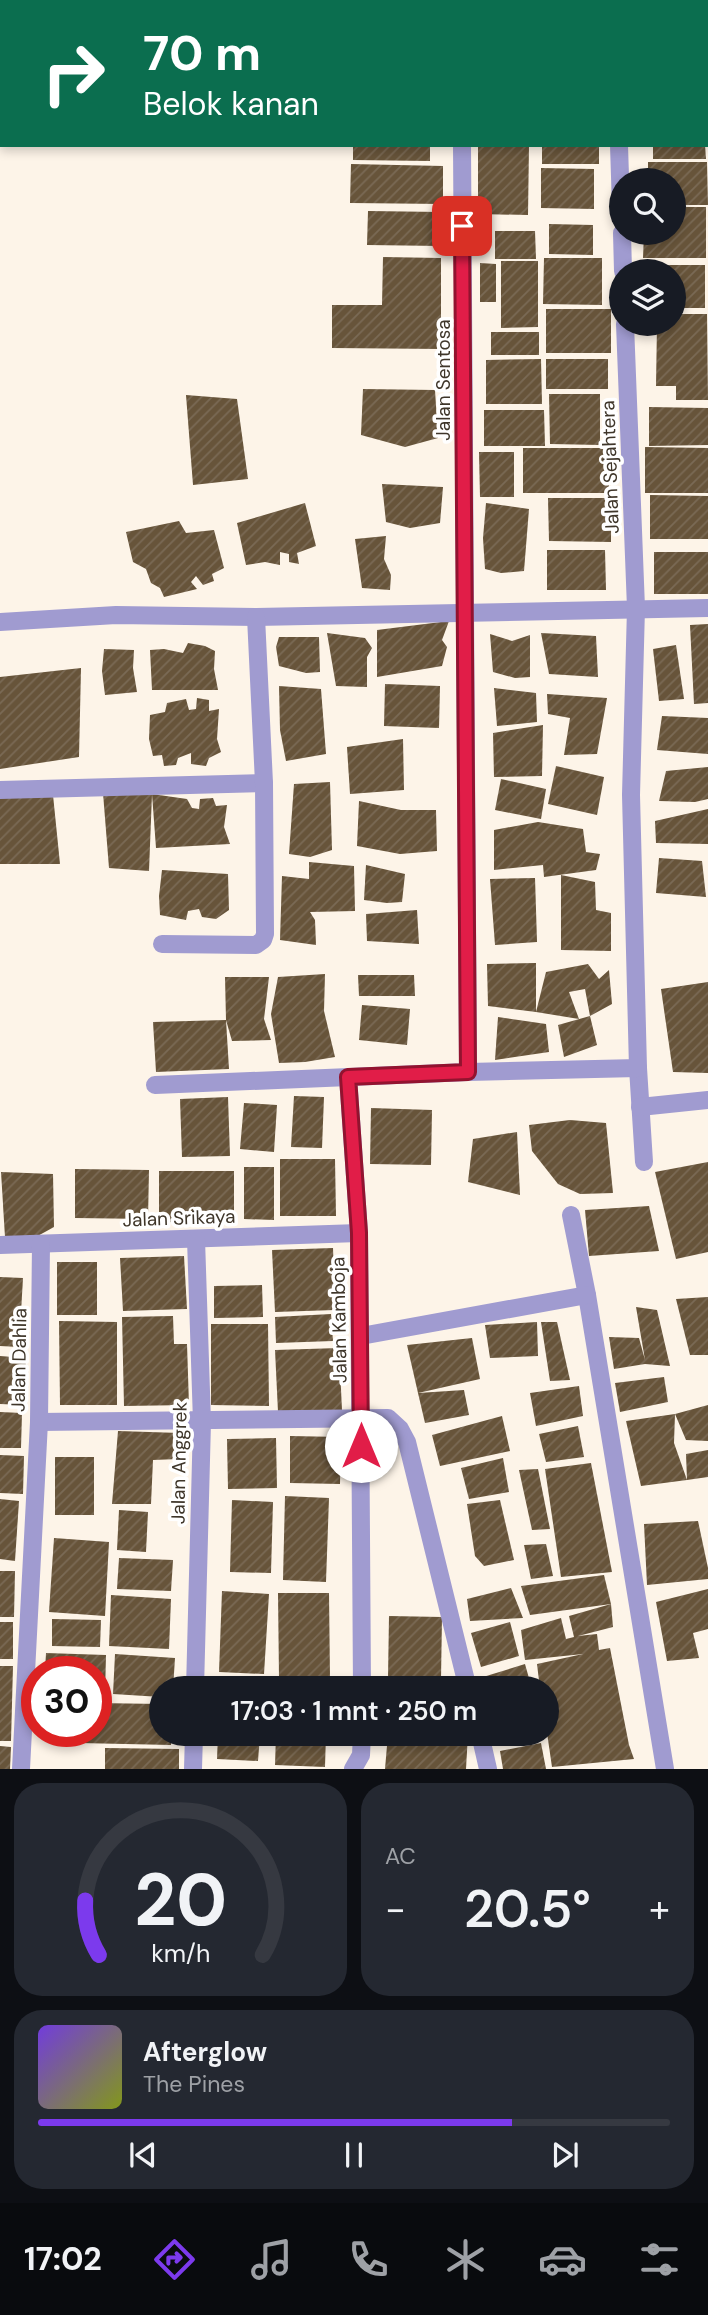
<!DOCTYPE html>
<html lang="id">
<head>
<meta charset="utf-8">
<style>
	body { margin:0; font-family:"DM Sans",sans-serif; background:#242831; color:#f1f3f6; height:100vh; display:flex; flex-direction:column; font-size:26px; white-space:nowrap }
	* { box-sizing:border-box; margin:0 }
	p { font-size:23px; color:#9ea1a6 }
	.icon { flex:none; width:38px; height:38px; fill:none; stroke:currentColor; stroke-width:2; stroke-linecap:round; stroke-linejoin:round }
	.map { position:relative; height:1769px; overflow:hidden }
	.details { display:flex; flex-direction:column; gap:14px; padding:14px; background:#0d0f14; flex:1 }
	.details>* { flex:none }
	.guide { position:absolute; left:0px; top:0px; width:709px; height:147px; box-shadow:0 4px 10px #0003; background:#0b6e4f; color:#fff; overflow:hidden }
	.buttons { position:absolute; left:609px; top:168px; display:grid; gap:14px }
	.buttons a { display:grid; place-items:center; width:77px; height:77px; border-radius:50%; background:#171b24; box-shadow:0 4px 10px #0003; font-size:35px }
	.speed { position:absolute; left:21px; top:1656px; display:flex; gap:14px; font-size:35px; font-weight:700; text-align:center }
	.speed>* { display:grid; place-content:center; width:91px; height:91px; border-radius:50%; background:#171b24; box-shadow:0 4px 10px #0003; line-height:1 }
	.speed .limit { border:10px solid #d22; background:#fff; color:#111 }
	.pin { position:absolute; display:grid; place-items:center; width:60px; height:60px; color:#fff; margin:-30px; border-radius:14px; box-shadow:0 4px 10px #0006 }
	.me { position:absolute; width:77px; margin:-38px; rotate:0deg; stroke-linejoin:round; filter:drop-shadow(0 0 5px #0008) }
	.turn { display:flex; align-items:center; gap:24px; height:147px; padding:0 28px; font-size:32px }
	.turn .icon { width:91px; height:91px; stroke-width:2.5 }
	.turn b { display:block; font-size:49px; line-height:60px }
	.big { font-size:52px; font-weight:600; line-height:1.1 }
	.details .tile { flex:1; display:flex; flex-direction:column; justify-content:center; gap:10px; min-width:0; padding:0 24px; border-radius:28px; background:#242831 }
	.details .dial { align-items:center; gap:0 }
	.dial svg { height:182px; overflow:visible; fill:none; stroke:#363941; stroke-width:7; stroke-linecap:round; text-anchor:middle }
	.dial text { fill:#f1f3f6; stroke:none }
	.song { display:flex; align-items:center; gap:21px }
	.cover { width:84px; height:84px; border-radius:10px; background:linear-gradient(135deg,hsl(260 70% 55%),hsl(70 70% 35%)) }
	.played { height:7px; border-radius:4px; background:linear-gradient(90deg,#7c3aed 75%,#363941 75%) }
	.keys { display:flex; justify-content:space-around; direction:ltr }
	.heat { display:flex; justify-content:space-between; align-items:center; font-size:38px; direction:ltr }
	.details .tiles { flex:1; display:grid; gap:14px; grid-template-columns:1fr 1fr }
	.tile:last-child { grid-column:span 2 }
	.trip { position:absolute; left:149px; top:1676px; width:410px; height:70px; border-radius:35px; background:#171b24; box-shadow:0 4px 10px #0003; font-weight:600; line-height:70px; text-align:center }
	.tabs { display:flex; height:112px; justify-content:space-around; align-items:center; background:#090b0e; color:#9ea1a6 }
	.tabs .icon { width:49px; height:49px }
	.tabs .on { color:#7c3aed }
	.tabs b { font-size:32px; color:#f1f3f6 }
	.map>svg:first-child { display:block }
</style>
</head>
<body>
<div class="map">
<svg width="708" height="1769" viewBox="0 0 708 1769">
	<defs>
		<pattern id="building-hatch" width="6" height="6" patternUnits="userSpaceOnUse" patternTransform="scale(1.75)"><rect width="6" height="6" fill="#67543a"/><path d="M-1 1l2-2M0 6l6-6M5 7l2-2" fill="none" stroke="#7a6a55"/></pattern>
	</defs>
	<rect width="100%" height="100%" fill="#fdf4e8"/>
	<!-- building -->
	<g fill="url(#building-hatch)">
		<path d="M353,145h77v16l-77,-1z"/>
		<path d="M478,145h51l-1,70 -50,-1z"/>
		<rect x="542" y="145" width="57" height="19"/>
		<path d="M653,145h52l1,14h-53z"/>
		<path d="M648,162h59l1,43h-34v-25h-26z"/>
		<path d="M351,164l92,2v38l-93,-1z"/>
		<path d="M541,168l53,1v40l-53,-1z"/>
		<path d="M674,207h32v51h-63l1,-25h30z"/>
		<path d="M368,211l73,1v34l-74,-1z"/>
		<path d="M549,224l44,1v30l-44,-1z"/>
		<path d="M495,231h40l1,28h-41z"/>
		<path d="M383,257l58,1v91l-109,-1v-43h50z"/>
		<path d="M544,258h58v47l-59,-1z"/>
		<path d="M501,261h37v66l-37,1z"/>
		<path d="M480,263l16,1v38h-16z"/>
		<path d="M653,265h52v43h-31v-37h-21z"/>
		<rect x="546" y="309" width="65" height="44"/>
		<path d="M674,314h33l1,86h-32v-14h-20l1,-62h17z"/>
		<rect x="491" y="332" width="48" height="23"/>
		<path d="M541,359l1,45h-56v-44z"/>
		<rect x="546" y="359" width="62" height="30"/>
		<path d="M363,389l72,1 3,48 -33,9 -44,-12z"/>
		<path d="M549,394h51v51l-50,-1z"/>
		<path d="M186,395l51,4 11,80 -55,6z"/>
		<path d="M649,407l59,1v37l-59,1z"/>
		<path d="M484,410h60l1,36h-61z"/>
		<path d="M645,447l63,1v45h-63z"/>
		<path d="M523,448h85l1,45h-86z"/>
		<path d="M479,452h35v45h-34z"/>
		<path d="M382,484l61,3 -3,36 -30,5 -24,-6z"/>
		<path d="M650,495l58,1v43h-58z"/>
		<path d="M548,498h63v44l-62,-1z"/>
		<path d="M305,503l11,43 -19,7 2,11 -10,-2v-8l-9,-2v13l-15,-3 -19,3 -9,-42z"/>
		<path d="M486,503l43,6 -5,62 -23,2 -16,-4 -2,-31z"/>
		<path d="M179,521l7,12 28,-3 10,38 -12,6 2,7 -11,4 -7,-9 -5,6 6,7 -33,8 -4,-9 -9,-5 -5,-14 -13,-7 -7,-30z"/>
		<path d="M386,536l-2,23 7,16 -1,15 -28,-2 -7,-49z"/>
		<path d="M547,550h58l1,40h-59z"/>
		<rect x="654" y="552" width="54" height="42"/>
		<path d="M449,621l-7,19 5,7 -5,19 -65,11v-47z"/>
		<path d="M708,624v79l-14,1 -4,-79z"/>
		<path d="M327,633l38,5 7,10 -5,9v30l-31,-1z"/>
		<path d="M541,633l55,3 2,41 -49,-3z"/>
		<path d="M490,634l22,7 18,-6v42l-15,1 -22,-6z"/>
		<path d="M279,637h40l1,35 -14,1 -27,-7 -3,-19z"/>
		<path d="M188,643l17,3 10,5 -1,18 4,21h-66l-2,-40 14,-1 19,4z"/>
		<path d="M676,645l8,54 -25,2 -6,-52z"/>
		<path d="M104,649l30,1 -1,18 4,24 -32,3 -3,-24z"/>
		<path d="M81,668l-2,89 -79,12v-92z"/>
		<path d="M385,684l55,2 -1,42 -55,-2z"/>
		<path d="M279,686l42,3 5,65 -40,7 -6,-31z"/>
		<path d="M494,688l42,5 1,29 -40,4z"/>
		<path d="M547,694l60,4 -10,56 -33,1 6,-37 -22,-4z"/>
		<path d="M197,698l12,2v11l10,-2 -2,30 4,13 -12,6 -3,8 -15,-2v-11l-13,5 -2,7 -12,1 -2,-11 -9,1 -4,-17 1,-24 15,-3 2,-9 19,-4 3,11 7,-1z"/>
		<path d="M662,716l46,2v36l-51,-4z"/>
		<path d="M543,725l-1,51 -48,1 -1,-44z"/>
		<path d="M403,739l1,51 -54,4 -3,-47z"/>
		<path d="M556,766l48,11 -7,38 -49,-11z"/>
		<path d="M708,767v32l-13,3 -36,-1 7,-30z"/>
		<path d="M501,779l45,10 -5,30 -46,-9z"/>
		<path d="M330,782l2,68 -22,7 -21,-3 5,-70z"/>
		<path d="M103,793l49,1 -3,77 -40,-3z"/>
		<path d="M152,794l35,5 5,9 7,1 1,-10 13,-1 3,8 11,-1 -3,22 6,17 -74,4z"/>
		<path d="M53,795l7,69h-60v-68z"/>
		<path d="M359,801l42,9h35l1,41 -37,3 -43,-8z"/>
		<path d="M708,809v35l-52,-1 -1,-22z"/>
		<path d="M538,822l45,7 3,23 14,2 -4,16 -52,7 -1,-12 -49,5v-40z"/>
		<path d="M659,858l43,3 4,36 -50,-4z"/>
		<path d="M309,862l45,4 1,45 -45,1 5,8 1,25 -36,-5 2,-64 27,3z"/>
		<path d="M366,865l39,9 -3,28 -15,1 -23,-3z"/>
		<path d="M162,870l66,4 1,36 -13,9 -14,-2 -3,-8 -11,2 -2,9 -26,-5 -1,-19z"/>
		<path d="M561,875l34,7 1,28 15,3v38l-50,-1z"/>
		<path d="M535,878l2,64 -42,3 -5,-66z"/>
		<path d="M417,910l2,34 -52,-3 -1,-27z"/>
		<path d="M536,963v49l-48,-6 -1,-42z"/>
		<path d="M588,964l11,15 10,-9 3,34 -22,12 7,29 -33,12 -6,-32 32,-9 -5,-27 -16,3 10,27 -43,-7 10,-40z"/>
		<path d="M325,974l-1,37 11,46 -30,5 -26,1 -8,-49 7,-37z"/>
		<path d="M358,975h56l1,21h-56z"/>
		<path d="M225,977h44l-5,42 7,21 -39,1 -6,-21 3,49 -73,3 -3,-50 73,-2z"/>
		<path d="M708,982v91l-35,-1 -12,-83z"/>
		<path d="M362,1005l48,4 -3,36 -48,-5z"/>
		<path d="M498,1017l48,7 3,28 -54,8z"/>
		<path d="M294,1096l30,1 -2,51 -31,-1z"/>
		<path d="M228,1097l2,59 -48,1 -2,-58z"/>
		<path d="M244,1103l33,2 -3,47 -34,-3z"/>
		<path d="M371,1108l61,2 -1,55 -61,-1z"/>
		<path d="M570,1120l36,3 7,70 -33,1 -22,-10 -26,-33 -3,-26z"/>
		<path d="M517,1132l3,63 -52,-13 5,-43z"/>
		<path d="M280,1159h55l1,57h-56z"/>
		<path d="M708,1162v90l-32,7 -21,-87z"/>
		<path d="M244,1167h30v53l-30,-1z"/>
		<path d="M75,1169l74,1 -1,49 -73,-1z"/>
		<path d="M159,1171h75v52l-75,-1z"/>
		<path d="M1,1172l52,2 1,53 -20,11 -29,-1z"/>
		<path d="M649,1206l10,45 -70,5 -4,-46z"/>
		<path d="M333,1248l2,62 -60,2 -3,-62z"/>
		<path d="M184,1256l3,53 -64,2 -3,-53z"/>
		<rect x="57" y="1262" width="40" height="53"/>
		<path d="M0,1277l23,1 -4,69 -19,-1z"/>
		<path d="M262,1285l1,32 -49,1v-32z"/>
		<path d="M708,1297v58h-18l-14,-56z"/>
		<path d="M636,1307l21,3 13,56 -25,-2 -31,5 -5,-32 30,1 6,22z"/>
		<path d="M331,1314l2,27 -57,2 -1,-26z"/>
		<path d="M173,1316l1,28h13l2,61 -65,1 -2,-89z"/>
		<path d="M59,1321l58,1v83h-57z"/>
		<path d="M537,1322l1,34 -48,2 -5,-33z"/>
		<path d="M541,1322h16l13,58 -20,1z"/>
		<path d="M211,1324h57l1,82 -58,-1z"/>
		<path d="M472,1338l8,41 -62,14 -11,-48z"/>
		<path d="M339,1348l3,62 -64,2 -3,-62z"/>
		<path d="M0,1356l26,2 -2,47 -24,-1z"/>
		<path d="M664,1377l4,25 -48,10 -5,-29z"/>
		<path d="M579,1386l4,30 -47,10 -6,-33z"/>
		<path d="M464,1390l5,25 -44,8 -7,-30z"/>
		<path d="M708,1405v36l-22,-1 -11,-26 -1,29 13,37 -46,6 -15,-65 49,-7z"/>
		<path d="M0,1412l22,1 -1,35h-21z"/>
		<path d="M502,1416l8,35 -70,15 -8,-31z"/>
		<path d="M578,1426l6,31 -38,5 -7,-28z"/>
		<path d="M118,1431l62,2 -1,26 -26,1 -2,44h-39z"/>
		<path d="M290,1436l51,1 -1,47 -50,-1z"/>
		<path d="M276,1438l1,50 -49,1 -1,-50z"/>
		<path d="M708,1450v27l-21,3 -1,-26z"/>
		<path d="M0,1455l24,1 -1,38 -23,-1z"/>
		<rect x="55" y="1457" width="39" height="58"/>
		<path d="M503,1458l6,34 -40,7 -8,-31z"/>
		<path d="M591,1463l21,109 -51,5 -16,-108z"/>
		<path d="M538,1469l12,60 -18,1 -13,-60z"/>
		<path d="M285,1496l44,2 -3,84 -43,-2z"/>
		<path d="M0,1499l19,2 -4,60 -15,-2z"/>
		<path d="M232,1500l41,2 -2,71 -41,-1z"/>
		<path d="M500,1500l14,60 -30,6 -9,-10 -8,-52z"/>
		<path d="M119,1510l29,2 -2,40 -29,-2z"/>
		<path d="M698,1521l10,47v11l-61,6 -3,-61z"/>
		<path d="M54,1538l55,4 -4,74 -56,-4z"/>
		<path d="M546,1544l7,32 -22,3 -7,-34z"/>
		<path d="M119,1558l54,2 -2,31 -54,-2z"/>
		<path d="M0,1571h15l-1,46h-14z"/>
		<path d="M604,1575l7,29 -81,11 -9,-29z"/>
		<path d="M511,1588l12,30 -53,3 -3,-22z"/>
		<path d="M708,1589v40l-15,4 6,25 -32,3 -11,-59z"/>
		<path d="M222,1591l47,3 -5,80 -45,-2z"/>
		<path d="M278,1593h51l1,85h-51z"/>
		<path d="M111,1595l60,4 -2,50 -60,-3z"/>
		<path d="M611,1604l2,23 -35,9 19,-2 2,16 11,-2 19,97 5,14 -82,8 -6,-41v-37h-6l-3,-25 46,-10 -58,6 -4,-30 40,-12 5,21 8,-2 -5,-21z"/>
		<path d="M389,1616l53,1 -1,62 -53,-1z"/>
		<path d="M52,1619l49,1 -1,27 -48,-1z"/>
		<rect x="0" y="1622" width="13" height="37"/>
		<path d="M510,1622l9,34 -38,11 -10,-34z"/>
		<path d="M46,1653l60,2 -1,39 -9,-1v-22h-51z"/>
		<path d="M115,1654l60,4 -2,31h-12v8l-48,-3z"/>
		<path d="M525,1664l7,25h-46l-3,-12z"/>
		<path d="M0,1666h13l-2,75h-11z"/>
		<path d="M389,1684l35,3v2h-35z"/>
		<path d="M96,1703l65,1v30h10v11l-92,-2v-12h17z"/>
		<path d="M218,1734h42l-2,27 -41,-2z"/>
		<path d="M276,1734h50l-1,33 -50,-2z"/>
		<path d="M388,1734h80l-2,35h-81z"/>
		<path d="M541,1743l5,26h-43l-3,-18z"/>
		<path d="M0,1746l11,1 -1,22h-10z"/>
		<path d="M105,1748l74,1v20h-74z"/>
	</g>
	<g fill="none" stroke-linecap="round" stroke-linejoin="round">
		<!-- path -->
		<g stroke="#9a9185" stroke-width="4.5" stroke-dasharray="3.5 5" stroke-linecap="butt">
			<path d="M314,2v-2"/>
			<path d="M0,79h2"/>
		</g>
		<!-- street -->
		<g stroke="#a09bd0" stroke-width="18">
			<path d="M460,0v2"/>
			<path d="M615,0v2"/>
			<path d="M619,145l2,63"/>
			<path d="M622,233l1,38"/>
			<path d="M0,622l116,-7 140,2 452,-9"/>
			<path d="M0,790l264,-7"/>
			<path d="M162,944l94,1 7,-5 2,-6 -1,-151 -8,-166"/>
			<path d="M638,1068l6,94"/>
			<path d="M468,1072l170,-4 -7,-273 5,-187 -11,-284"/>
			<path d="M348,1077l11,156 3,456"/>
			<path d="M155,1085l313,-13 -6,-927"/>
			<path d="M640,1107l68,-7"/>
			<path d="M571,1215l16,80 78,474"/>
			<path d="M0,1245l359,-12"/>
			<path d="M361,1336l226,-41"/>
			<path d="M39,1422l349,-4 12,11 7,13 61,247"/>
			<path d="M195,1689l7,-267 -6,-183"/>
			<path d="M480,1734l8,35"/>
			<path d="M21,1769l18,-347 2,-178"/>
			<path d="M193,1769l1,-35"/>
			<path d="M353,1769l8,-14 1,-21"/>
		</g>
	</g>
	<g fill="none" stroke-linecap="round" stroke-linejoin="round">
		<!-- route casing -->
		<g stroke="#92132f" stroke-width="18">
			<path id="route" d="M361,1446l-2,-213 -11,-156 120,-5 -6,-846"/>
		</g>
		<!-- route -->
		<use href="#route" stroke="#e11d48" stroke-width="12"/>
	</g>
	<g text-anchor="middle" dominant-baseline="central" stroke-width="7" stroke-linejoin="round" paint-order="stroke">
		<!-- street labels -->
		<g font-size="19" fill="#3f362a" stroke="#fff">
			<text transform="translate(443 380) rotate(-90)">Jalan Sentosa</text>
			<text transform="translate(610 467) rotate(-92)">Jalan Sejahtera</text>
			<text transform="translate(179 1218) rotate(-2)">Jalan Srikaya</text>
			<text transform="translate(339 1320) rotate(-91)">Jalan Kamboja</text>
			<text transform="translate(19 1360) rotate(-89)">Jalan Dahlia</text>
			<text transform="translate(179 1463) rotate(-89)">Jalan Anggrek</text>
		</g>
	</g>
</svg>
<div class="buttons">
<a><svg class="icon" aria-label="search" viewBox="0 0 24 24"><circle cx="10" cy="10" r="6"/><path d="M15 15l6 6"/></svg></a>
<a><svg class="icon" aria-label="layers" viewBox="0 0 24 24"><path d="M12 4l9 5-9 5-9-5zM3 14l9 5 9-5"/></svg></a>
</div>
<div class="speed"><div class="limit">30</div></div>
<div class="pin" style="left:462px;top:226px;background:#d93025"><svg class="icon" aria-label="arrive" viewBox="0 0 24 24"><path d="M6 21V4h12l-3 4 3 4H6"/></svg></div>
<svg class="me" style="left:361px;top:1446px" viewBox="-20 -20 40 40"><circle r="19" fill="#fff"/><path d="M0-13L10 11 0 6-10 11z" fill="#e11d48"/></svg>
<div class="trip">17:03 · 1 mnt · 250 m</div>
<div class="guide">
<div class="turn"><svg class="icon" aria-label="right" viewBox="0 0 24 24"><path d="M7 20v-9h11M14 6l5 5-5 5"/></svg><div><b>70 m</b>Belok kanan</div></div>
</div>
</div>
<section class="details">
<div class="tiles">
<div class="tile dial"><svg viewBox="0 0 100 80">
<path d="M14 69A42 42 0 1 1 86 69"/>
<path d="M14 69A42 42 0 0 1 8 45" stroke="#7c3aed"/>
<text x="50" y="56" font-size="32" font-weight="700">20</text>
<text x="50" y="72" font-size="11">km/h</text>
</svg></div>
<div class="tile"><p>AC</p>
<div class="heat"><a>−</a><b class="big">20.5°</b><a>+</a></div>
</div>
<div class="tile">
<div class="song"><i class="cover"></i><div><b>Afterglow</b><p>The Pines</p></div></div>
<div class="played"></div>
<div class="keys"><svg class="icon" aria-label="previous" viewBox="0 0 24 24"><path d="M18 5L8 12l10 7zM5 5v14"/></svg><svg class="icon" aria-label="pause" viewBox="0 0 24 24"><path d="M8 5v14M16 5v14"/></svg><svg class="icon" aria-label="next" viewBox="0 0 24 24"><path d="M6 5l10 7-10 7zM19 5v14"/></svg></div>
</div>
</div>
</section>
<nav class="tabs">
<b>17:02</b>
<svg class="icon on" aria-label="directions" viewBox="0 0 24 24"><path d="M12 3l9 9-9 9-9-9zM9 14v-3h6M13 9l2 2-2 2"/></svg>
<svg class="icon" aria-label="music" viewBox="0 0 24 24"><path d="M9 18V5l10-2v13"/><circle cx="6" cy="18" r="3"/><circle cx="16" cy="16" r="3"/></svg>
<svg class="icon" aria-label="phone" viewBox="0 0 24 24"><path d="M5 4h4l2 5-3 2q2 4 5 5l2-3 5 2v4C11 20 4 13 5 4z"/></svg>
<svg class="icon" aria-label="climate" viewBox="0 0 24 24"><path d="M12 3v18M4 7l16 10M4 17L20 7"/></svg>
<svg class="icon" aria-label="car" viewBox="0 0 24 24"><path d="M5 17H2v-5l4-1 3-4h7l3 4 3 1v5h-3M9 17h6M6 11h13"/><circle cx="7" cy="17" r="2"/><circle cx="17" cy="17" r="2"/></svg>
<svg class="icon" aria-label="filters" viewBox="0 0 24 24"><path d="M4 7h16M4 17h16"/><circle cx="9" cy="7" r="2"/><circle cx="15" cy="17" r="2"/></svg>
</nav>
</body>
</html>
